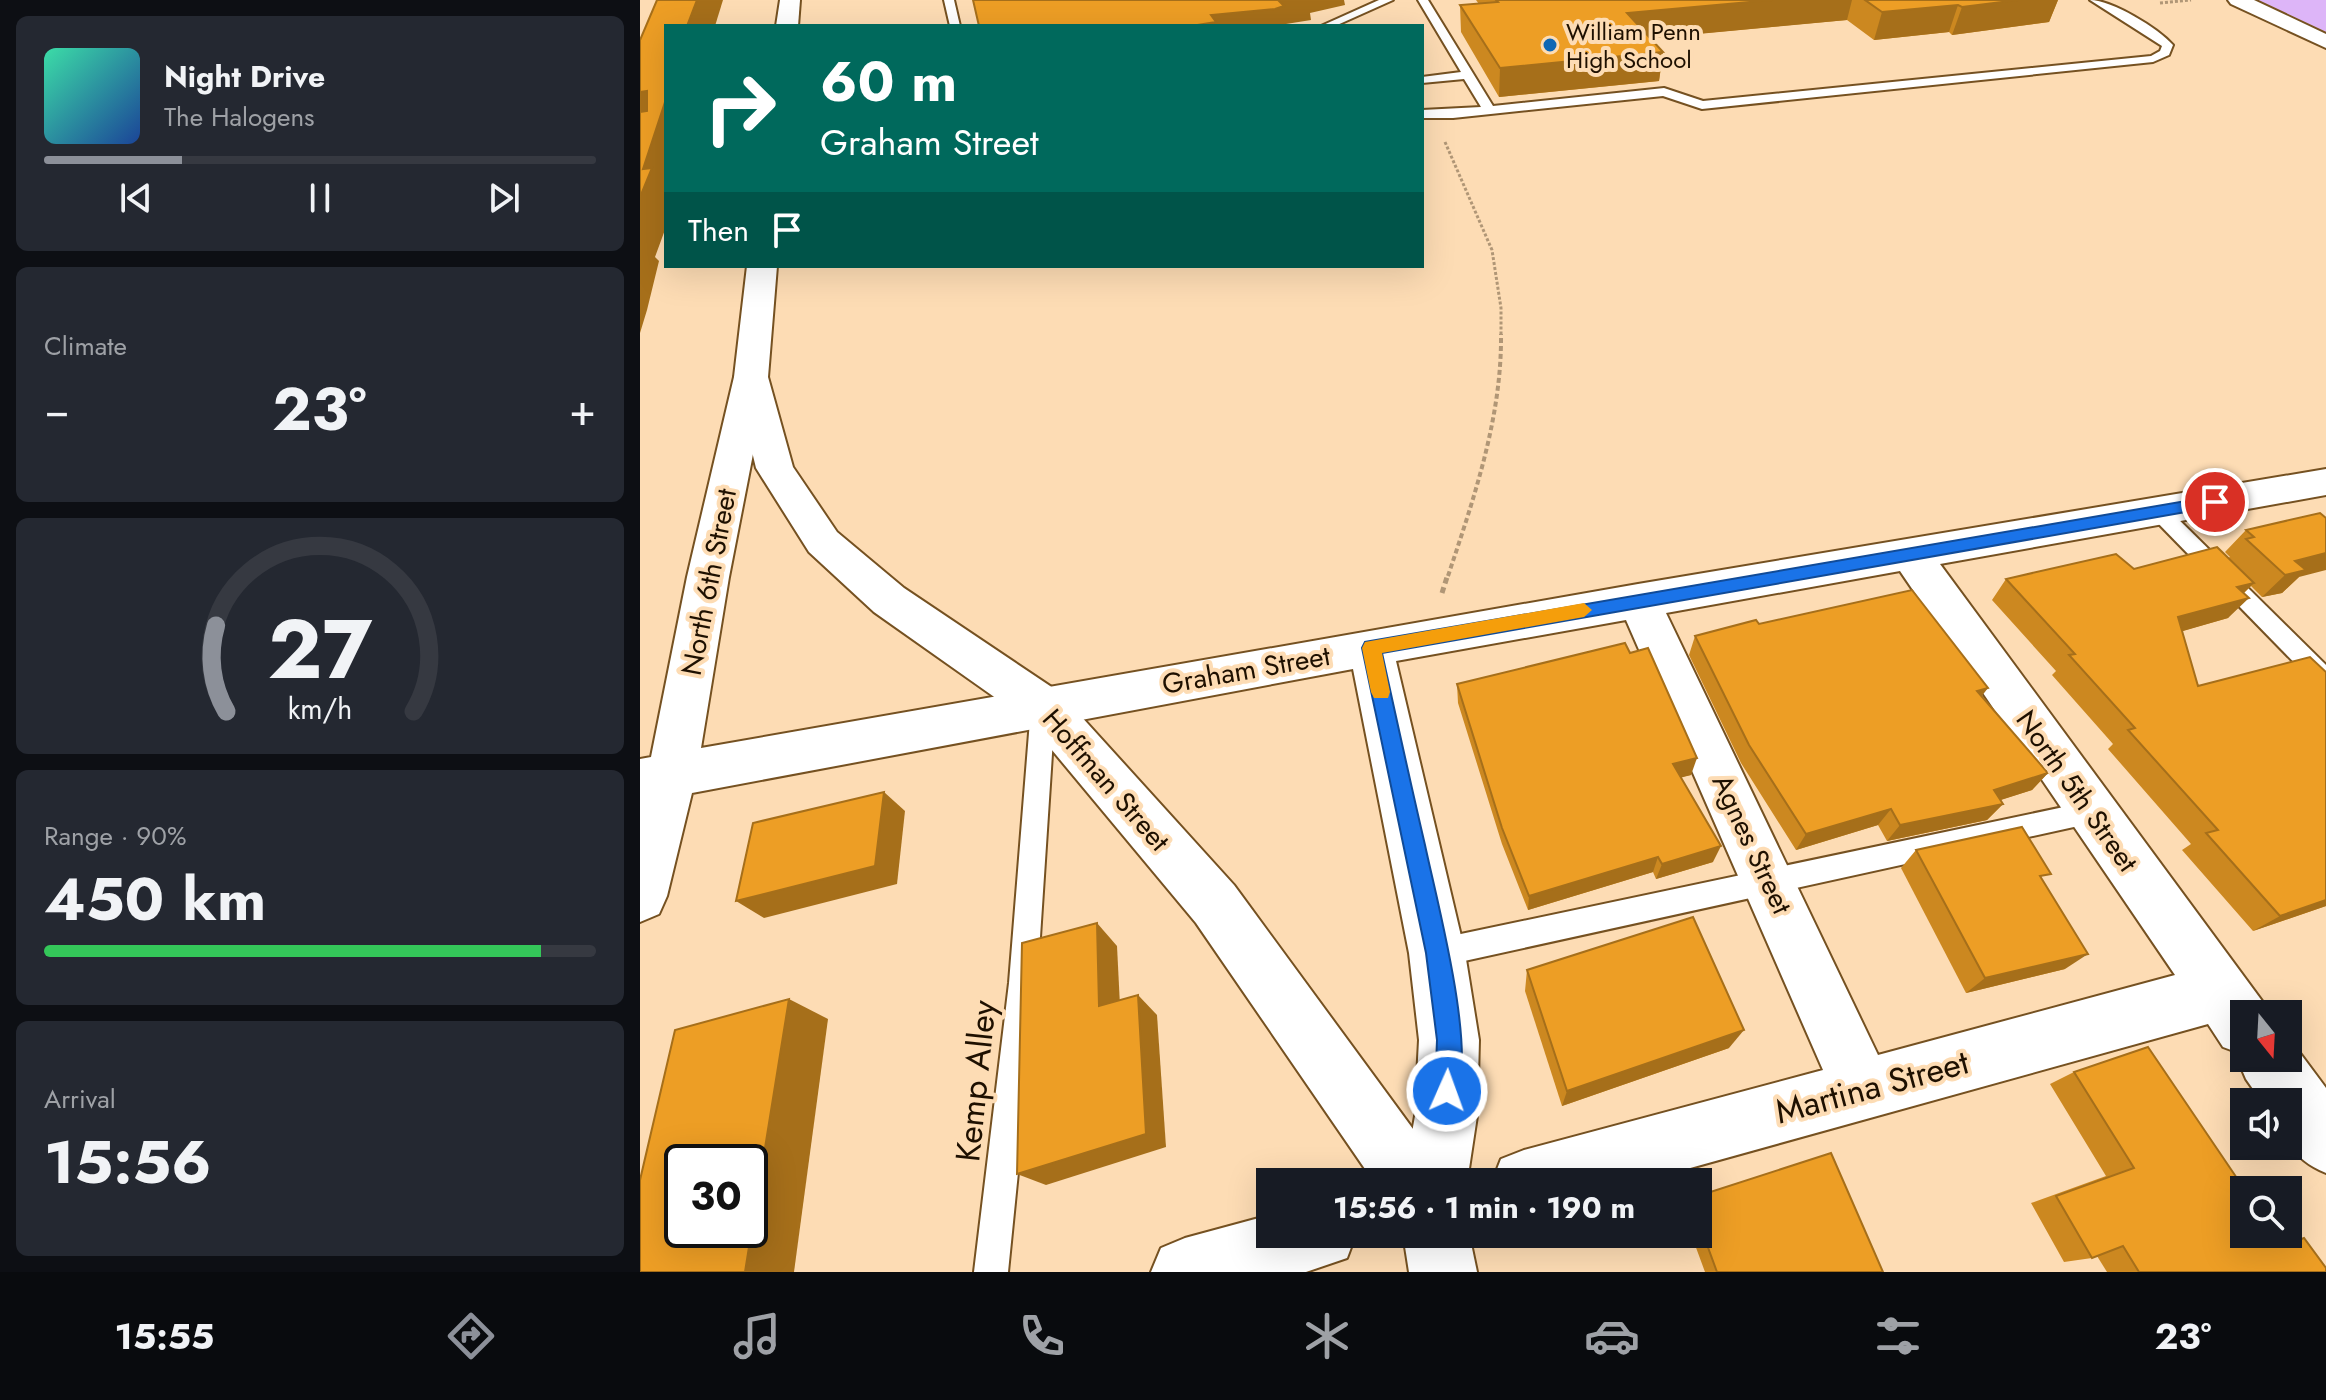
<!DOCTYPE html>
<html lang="en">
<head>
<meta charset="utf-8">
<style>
	body { margin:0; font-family:Jost,sans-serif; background:#242831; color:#f1f3f6; height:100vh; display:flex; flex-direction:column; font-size:30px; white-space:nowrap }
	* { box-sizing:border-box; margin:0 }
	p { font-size:26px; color:#9ea1a6 }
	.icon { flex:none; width:44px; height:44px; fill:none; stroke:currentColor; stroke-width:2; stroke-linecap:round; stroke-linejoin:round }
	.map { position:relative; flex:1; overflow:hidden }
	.side { display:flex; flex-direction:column; gap:16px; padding:16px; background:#0d0f14; width:640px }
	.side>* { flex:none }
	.hud { position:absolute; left:24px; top:24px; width:760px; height:244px; border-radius:0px; box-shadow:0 8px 32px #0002; background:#00695c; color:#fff; overflow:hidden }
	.needle { width:52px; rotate:162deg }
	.fabs { position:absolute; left:1590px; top:1000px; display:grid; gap:16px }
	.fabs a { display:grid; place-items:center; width:72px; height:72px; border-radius:0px; background:#171b24; box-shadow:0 8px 32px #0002; font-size:40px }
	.speed { position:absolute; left:24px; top:1144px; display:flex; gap:16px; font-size:40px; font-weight:700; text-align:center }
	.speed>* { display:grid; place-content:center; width:104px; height:104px; border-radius:50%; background:#171b24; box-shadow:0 8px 32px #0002; line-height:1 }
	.speed .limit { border:4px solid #111; border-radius:12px; background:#fff; color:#111 }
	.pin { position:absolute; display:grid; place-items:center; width:68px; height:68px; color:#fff; margin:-34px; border:4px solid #fff; border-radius:50%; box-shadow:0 2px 8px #0007 }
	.me { position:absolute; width:88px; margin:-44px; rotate:2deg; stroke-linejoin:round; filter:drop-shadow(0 0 6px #0008) }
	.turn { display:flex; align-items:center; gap:28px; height:168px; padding:0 24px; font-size:36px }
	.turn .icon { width:104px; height:104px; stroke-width:2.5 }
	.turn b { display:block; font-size:56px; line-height:68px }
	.then { display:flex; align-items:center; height:76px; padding:0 24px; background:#0003; gap:16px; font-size:30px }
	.big { font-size:60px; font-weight:700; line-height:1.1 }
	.side .tile { flex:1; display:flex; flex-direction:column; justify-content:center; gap:12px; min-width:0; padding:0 28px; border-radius:12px; background:#242831 }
	.side .dial { align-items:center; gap:0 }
	.dial svg { height:208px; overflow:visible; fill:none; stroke:#363941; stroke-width:7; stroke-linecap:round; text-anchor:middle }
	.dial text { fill:#f1f3f6; stroke:none }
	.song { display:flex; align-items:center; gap:24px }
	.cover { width:96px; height:96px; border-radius:12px; background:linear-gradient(135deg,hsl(160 70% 55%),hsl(220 70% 35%)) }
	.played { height:8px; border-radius:4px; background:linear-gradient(90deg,#8c9099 25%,#363941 25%) }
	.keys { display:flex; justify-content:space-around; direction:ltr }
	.heat { display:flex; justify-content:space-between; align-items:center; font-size:44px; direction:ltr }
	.charge { height:12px; border-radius:6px; background:linear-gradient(90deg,#34c759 90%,#363941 0) }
	.trip { position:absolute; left:616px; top:1168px; width:456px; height:80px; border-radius:0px; background:#171b24; box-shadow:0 8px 32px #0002; font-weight:700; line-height:80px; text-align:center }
	.tabs { display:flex; height:128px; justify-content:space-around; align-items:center; background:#090b0e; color:#9ea1a6 }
	.tabs .icon { width:56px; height:56px }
	.tabs .current { color:#8c9099 }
	.tabs b { font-size:36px; color:#f1f3f6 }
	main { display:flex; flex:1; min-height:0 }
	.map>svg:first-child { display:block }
</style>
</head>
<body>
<main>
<section class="side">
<div class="tile">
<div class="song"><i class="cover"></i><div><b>Night Drive</b><p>The Halogens</p></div></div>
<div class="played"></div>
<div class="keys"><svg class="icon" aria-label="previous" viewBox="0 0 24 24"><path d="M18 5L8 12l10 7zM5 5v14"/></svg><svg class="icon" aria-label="pause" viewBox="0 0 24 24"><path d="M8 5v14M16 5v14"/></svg><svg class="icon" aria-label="next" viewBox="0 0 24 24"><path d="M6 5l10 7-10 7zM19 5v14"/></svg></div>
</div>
<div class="tile"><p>Climate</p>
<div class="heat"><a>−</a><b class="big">23°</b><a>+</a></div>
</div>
<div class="tile dial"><svg viewBox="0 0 100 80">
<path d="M14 69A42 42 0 1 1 86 69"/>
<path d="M14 69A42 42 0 0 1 10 36" stroke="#8c9099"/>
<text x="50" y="56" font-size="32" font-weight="700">27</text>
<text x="50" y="72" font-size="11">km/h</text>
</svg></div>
<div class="tile"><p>Range · 90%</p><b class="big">450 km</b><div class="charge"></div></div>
<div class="tile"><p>Arrival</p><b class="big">15:56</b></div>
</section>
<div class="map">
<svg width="1686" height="1272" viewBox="0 0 1686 1272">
	<rect width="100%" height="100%" fill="#fddcb4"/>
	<!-- green -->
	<path fill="#ddb5f8" d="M1618,0h68v32z"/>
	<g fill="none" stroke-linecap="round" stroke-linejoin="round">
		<!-- service casing -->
		<g stroke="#755121" stroke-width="4">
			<g id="service">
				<path d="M304,0h10l6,26h-10z"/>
				<path d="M739,0h14l-58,26h-14z"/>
				<path d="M778,0h10l65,106 171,-18 39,13 448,-45 9,-5 2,-5 -72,-46c22,0 68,28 83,45l-4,10 -16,7 -451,47 -39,-13 -210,22h-31v-8l59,-3 -17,-28 -42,4v-6l39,-5z"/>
				<path d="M1519,505l7,2 160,158v24l-8,-2 -166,-170 -3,-5z"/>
				<path d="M403,698l8,3 4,7 -18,275 -29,289h-34l35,-289 22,-275 4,-7z"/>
				<path d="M1452,801l9,3 4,8 -4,8 -9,3 -655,144 -10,-4 -4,-10 4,-10 10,-4z"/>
			</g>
		</g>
		<!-- minor casing -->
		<g stroke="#755121" stroke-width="4">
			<g id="minor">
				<path d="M1588,0h26l72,34v14l-95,-44z"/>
				<path d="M111,366l12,4 5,7 -39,200 -28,171 937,-164 688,-115v26l-386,69 325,441 3,9h-24v44h44v-21l38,51v85c-39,-17 -38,-32 -38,-71h-26l-16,-23 -9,-21 2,-5 -16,-6 -15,-23 -568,158h-148l9,-23 23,-9 299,-80 -197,-450 -230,41 69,292 14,87 -2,76 -10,66h-64l12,-66 4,-76 -10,-87 -56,-284 -661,124 -25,103 -8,18 -19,8v-163l11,-2 36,-180 47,-200 5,-7zM1260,571l275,404 -297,80 -212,-442z"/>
				<path d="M630,1215v19h86l-9,24 -41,14h-155l10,-24 24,-10z"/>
			</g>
		</g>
		<!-- tertiary casing -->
		<g stroke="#755121" stroke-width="4">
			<g id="tertiary">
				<path d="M140,0h20l-2,26h-22z"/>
				<path d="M107,266h30l-9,111 25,90 44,65 67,56 155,104 175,193 201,274 9,23h-70l-178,-259 -169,-203 -153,-108 -65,-60 -53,-84 -22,-91z"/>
				<path d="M763,1234h66l8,38h-68z"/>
			</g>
		</g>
		<!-- path-far2 -->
		<g stroke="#b09676" stroke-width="3" stroke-dasharray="3 2" stroke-linecap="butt">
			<path d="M1520,3l31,-3"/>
			<path d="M805,142l47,108 9,58v28"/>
		</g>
		<!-- path-far1 -->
		<path stroke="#b09676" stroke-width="4" stroke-dasharray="5 3" stroke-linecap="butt" d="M808,576c26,-78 54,-159 53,-242"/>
		<!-- path -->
		<path stroke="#b09676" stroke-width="5" stroke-dasharray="6 4" stroke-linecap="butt" d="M802,593l6,-19"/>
		<!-- service -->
		<use href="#service" fill="#fff" fill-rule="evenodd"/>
		<!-- minor -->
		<use href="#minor" fill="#fff" fill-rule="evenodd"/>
		<!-- tertiary -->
		<use href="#tertiary" fill="#fff" fill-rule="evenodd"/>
	</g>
	<!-- wall -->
	<g fill="#cc8820">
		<path d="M836,0h582l-9,22 -97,13 -3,-3 -75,8 -27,-20 -196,18 12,14 -4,29 -160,16 -38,-65 -1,-27 19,-1z"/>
		<path d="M1606,530l53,47 -17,16 -20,4 -11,-11 -7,7 -16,25 -46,13 16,55 128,220 -73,25 -71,-81 9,-6 -83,-95 5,-5 -61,-69 4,-4 -64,-71 14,-21 128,-10 94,-11 2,-1 -5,-5z"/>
		<path d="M1119,624l223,73 66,76 -16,17 -32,10 3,4 -16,16 -100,21 -9,-16 -82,25 -55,-87 -52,-108 6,-19z"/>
		<path d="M817,684l234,91 -10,2 32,85 -57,17 -3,-7 -125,38 -26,-66 -44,-141z"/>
		<path d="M1276,850l126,31 23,88 -99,24 -65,-125z"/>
		<path d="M887,970l202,78 -167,58 -37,-115z"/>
		<path d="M1434,1072l205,169 25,-3 22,34h-219l-10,-16 -5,2 -28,4 -33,-59 75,-27 -56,-92z"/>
		<path d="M1058,1196l185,76h-178l-14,-38h7z"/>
	</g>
	<!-- shaded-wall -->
	<g fill="#a66f1a">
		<path d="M57,0h26l-8,26h-28z"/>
		<path d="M637,0h67l1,5 -35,8 1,7 -25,4 1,2h-96l20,-11z"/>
		<path d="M1132,0h80l-5,20 -223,21 3,-28z"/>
		<path d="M1378,0h40l-9,22 -97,13 10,-28z"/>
		<path d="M1318,5l-9,27 -75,8 8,-28z"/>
		<path d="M1023,52l-4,29 -160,16 1,-29z"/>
		<path d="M7,91l19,8v128l-11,30 4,4 -12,49 -7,23v-136l3,-28 -3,-42v-35z"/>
		<path d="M1686,553v17l-27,7 -17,16 -20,4 23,-22 10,-14z"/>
		<path d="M1614,583l-19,18 14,-3 -21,20 -69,20 19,-21 59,-30z"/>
		<path d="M1348,688l-14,18 3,-15z"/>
		<path d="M1057,758l-6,17 -23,6 5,-17z"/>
		<path d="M1408,773l-16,17 -53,17 15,-17z"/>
		<path d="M244,792l21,19 -8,73 -133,34 -28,-17z"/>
		<path d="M1363,804l-16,16 -100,21 13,-16z"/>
		<path d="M1251,809l-13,16 -82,25 10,-16z"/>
		<path d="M1081,846l-8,16 -57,17 6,-15z"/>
		<path d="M1018,857l-5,15 -125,38 1,-14z"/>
		<path d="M1686,900v6l-73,25 27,-15z"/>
		<path d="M457,923l20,23 4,80 -22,-20z"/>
		<path d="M1448,954l-23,15 -99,24 19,-15z"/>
		<path d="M498,995l19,20 9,132 -120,38 -29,-11z"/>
		<path d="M149,999l39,20 -34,253h-49z"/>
		<path d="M1104,1030l-15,18 -167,58 5,-15z"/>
	</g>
	<!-- building -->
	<g fill="#ed9e25" stroke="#a66f1a" stroke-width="2" fill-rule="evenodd">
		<path d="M17,0h40l-10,26h-21v73l-23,70 9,-1 -12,29v-85l7,-1v-20l-7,1v-52z"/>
		<path d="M333,0h305l6,6 -9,3 -64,6 5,7 -25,4h-212z"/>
		<path d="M856,0h276l-145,13 36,39 -163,16 -40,-63 38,-3z"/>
		<path d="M1225,0h153l-56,7 -4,-2 -76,7z"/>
		<path d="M1680,513l6,5v35l-31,8 11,9 -21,5 -39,-36 8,-2 -8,-7z"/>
		<path d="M1577,547l37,36 -17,4 12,11 -71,19 20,69 112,-29 16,15v228l-46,16 -74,-83 12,-3 -90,-100 7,-2 -66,-73 6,-1 -69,-75 110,-25 18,15z"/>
		<path d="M1272,590l76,98 -11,3 71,82 -54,17 9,14 -103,21 -9,-16 -85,25 -57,-89 -54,-109 61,-16 3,4z"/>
		<path d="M985,643l5,10 18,-5 49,110 -24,6 48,82 -59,18 -4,-7 -129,39 -27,-68 -45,-144z"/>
		<path d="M244,792l-9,74 -139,35 17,-78z"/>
		<path d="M1382,827l29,47 -11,2 48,78 -103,24 -69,-128z"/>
		<path d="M1053,917l51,113 -177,61 -40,-121z"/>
		<path d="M457,923l2,83 39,-11 8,139 -129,40 5,-231z"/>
		<path d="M149,999l-44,273h-105v-92l35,-150zM42,1162h68v68h-68z"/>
		<path d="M1508,1047l97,143 -1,44h31l8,12 21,-8 22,30v4h-187l-16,-26 -31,12 -36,-62 78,-28 -60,-96z"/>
		<path d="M1191,1153l52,119h-166l-19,-52v-24z"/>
	</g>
	<!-- route -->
	<path fill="#1a73e8" stroke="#114b97" stroke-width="2" d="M1575,496l8,6 -3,4 -838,147c14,64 28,128 43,192 12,57 52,204 31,255l-9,3 -9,-3 -3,-9 2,-51 -11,-87 -64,-305 3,-6z"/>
	<!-- slow -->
	<path fill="#f59e0b" d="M944,603l8,7 -8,7 -202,36 8,39 -2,6h-14l-3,-6 -9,-44 3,-6z"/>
	<!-- markers -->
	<circle fill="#0e67b5" stroke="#fddcb4" stroke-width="3" cx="910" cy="45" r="8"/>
	<g text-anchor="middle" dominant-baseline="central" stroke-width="8" stroke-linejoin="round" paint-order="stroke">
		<!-- far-poi labels -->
		<g font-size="24" fill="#1e1000" stroke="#fddcb4" text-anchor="start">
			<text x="926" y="31">William Penn<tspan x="926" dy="28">High School</tspan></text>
		</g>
		<!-- street labels -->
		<g font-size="28" fill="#1e1000" stroke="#fddcb4">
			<text transform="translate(69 582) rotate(-79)">North 6th Street</text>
			<text transform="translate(606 670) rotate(-10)">Graham Street</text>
			<text transform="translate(466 780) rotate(49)">Hoffman Street</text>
			<text transform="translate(1437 791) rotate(55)">North 5th Street</text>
			<text transform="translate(1112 844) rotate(65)">Agnes Street</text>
		</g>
		<!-- near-street labels -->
		<g font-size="34" fill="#1e1000" stroke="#fddcb4">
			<text transform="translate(336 1081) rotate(-84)">Kemp Alley</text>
			<text transform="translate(1232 1087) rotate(-15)">Martina Street</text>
		</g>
	</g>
</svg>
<div class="fabs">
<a><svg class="needle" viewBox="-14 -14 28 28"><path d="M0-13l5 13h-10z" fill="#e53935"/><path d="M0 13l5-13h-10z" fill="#9ea1a6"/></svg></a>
<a><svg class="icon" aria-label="sound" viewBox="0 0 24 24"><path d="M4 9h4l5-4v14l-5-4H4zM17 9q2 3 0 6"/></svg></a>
<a><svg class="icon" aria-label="search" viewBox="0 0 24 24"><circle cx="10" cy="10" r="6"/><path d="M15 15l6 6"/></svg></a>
</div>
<div class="speed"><div class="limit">30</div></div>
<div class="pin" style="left:1575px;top:502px;background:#d93025"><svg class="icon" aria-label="arrive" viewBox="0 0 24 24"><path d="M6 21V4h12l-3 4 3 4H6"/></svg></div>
<svg class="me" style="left:807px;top:1091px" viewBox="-20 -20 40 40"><circle r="17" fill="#1a73e8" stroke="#fff" stroke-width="3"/><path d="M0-11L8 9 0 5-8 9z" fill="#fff"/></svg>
<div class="trip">15:56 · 1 min · 190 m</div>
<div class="hud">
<div class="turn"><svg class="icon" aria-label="right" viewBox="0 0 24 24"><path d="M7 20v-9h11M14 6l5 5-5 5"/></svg><div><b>60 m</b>Graham Street</div></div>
<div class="then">Then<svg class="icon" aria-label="arrive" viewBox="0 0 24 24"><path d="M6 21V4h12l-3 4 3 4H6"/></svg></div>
</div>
</div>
</main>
<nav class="tabs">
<b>15:55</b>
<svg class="icon current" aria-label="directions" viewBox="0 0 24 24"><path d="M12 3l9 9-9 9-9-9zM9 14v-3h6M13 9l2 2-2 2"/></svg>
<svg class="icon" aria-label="music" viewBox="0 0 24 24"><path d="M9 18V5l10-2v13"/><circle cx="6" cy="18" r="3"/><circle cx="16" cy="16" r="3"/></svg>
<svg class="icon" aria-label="phone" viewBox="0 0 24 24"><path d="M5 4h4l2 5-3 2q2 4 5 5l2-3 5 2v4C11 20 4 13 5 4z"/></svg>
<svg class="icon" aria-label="climate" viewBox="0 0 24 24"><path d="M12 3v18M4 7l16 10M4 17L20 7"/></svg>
<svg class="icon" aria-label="car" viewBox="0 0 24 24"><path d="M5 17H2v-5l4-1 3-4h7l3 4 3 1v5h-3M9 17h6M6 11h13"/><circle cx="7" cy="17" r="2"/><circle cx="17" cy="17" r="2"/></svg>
<svg class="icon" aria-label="filters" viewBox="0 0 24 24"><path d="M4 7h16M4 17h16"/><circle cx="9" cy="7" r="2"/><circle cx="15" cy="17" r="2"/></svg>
<b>23°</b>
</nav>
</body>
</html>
